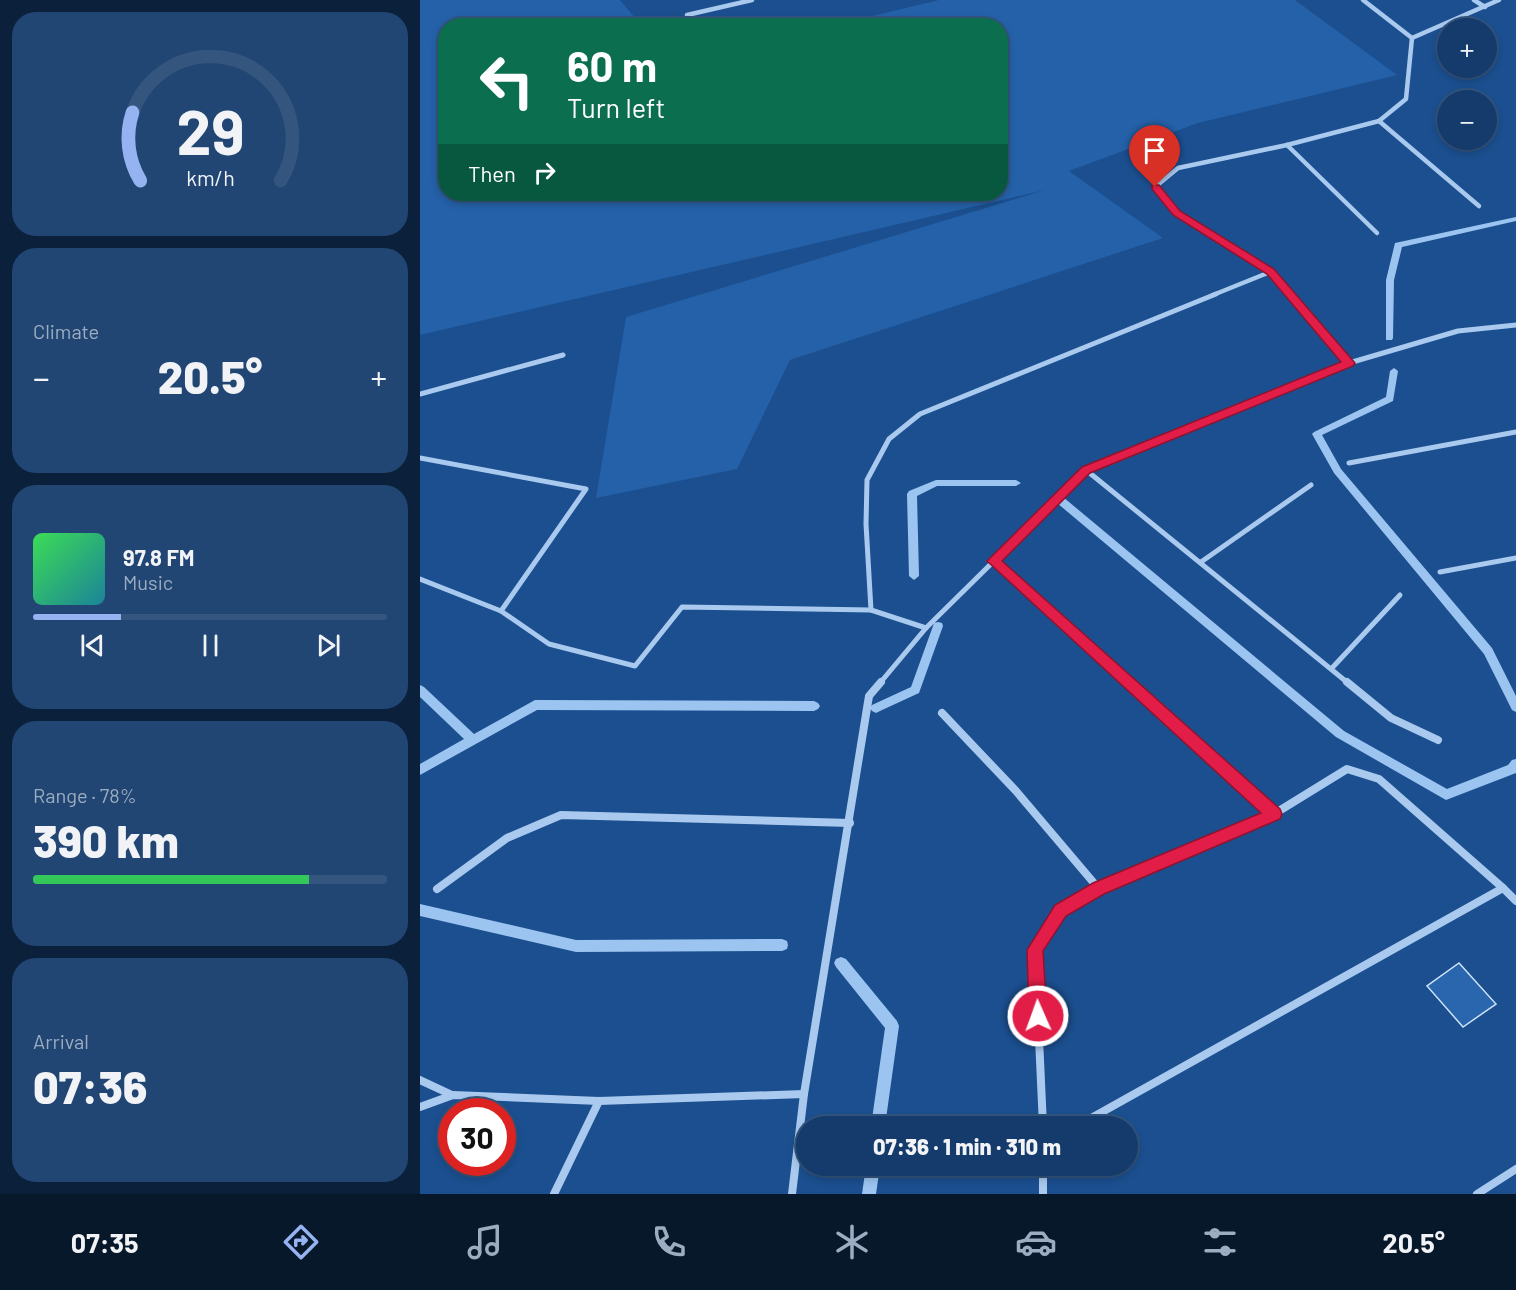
<!DOCTYPE html>
<html lang="en">
<head>
<meta charset="utf-8">
<style>
	body { margin:0; font-family:Barlow,sans-serif; background:#214673; color:#f1f3f6; height:100vh; display:flex; flex-direction:column; font-size:22px; white-space:nowrap }
	* { box-sizing:border-box; margin:0 }
	p { font-size:20px; color:#9dadc1 }
	.icon { flex:none; width:33px; height:33px; fill:none; stroke:currentColor; stroke-width:2; stroke-linecap:round; stroke-linejoin:round }
	.map { position:relative; flex:1; overflow:hidden }
	.drawer { display:flex; flex-direction:column; gap:12px; padding:12px; background:#0b203b; width:420px }
	.drawer>* { flex:none }
	.banner { position:absolute; left:18px; top:18px; width:570px; height:183px; border-radius:24px; box-shadow:0 3px 9px #0003,0 0 0 2px #33557e; background:#0b6e4f; color:#fff; overflow:hidden }
	.tools { position:absolute; left:1017px; top:18px; display:grid; gap:12px }
	.tools a { display:grid; place-items:center; width:60px; height:60px; border-radius:50%; background:#143b6b; box-shadow:0 3px 9px #0003,0 0 0 2px #33557e; font-size:30px }
	.speed { position:absolute; left:18px; top:1098px; display:flex; gap:12px; font-size:30px; font-weight:700; text-align:center }
	.speed>* { display:grid; place-content:center; width:78px; height:78px; border-radius:50%; background:#143b6b; box-shadow:0 3px 9px #0003,0 0 0 2px #33557e; line-height:1 }
	.speed .limit { border:9px solid #d22; background:#fff; color:#111 }
	.pin { position:absolute; display:grid; place-items:center; width:51px; height:51px; color:#fff; margin:-62px -26px; border-radius:50% 50% 50% 0; rotate:-45deg; box-shadow:0 0 6px #0007 }
	.pin .icon { rotate:45deg }
	.me { position:absolute; width:66px; margin:-33px; rotate:358deg; stroke-linejoin:round; filter:drop-shadow(0 0 4px #0008) }
	.turn { display:flex; align-items:center; gap:21px; height:126px; padding:0 30px; font-size:27px }
	.turn .icon { width:78px; height:78px; stroke-width:2.5 }
	.turn b { display:block; font-size:42px; line-height:51px }
	.then { display:flex; align-items:center; height:57px; padding:0 30px; background:#0003; gap:12px; font-size:22px }
	.big { font-size:45px; font-weight:800; line-height:1.1 }
	.drawer .widget { flex:1; display:flex; flex-direction:column; justify-content:center; gap:9px; min-width:0; padding:0 21px; border-radius:24px; background:#214673 }
	.drawer .dial { align-items:center; gap:0 }
	.dial svg { height:156px; overflow:visible; fill:none; stroke:#33557e; stroke-width:7; stroke-linecap:round; text-anchor:middle }
	.dial text { fill:#f1f3f6; stroke:none }
	.song { display:flex; align-items:center; gap:18px }
	.cover { width:72px; height:72px; border-radius:9px; background:linear-gradient(135deg,hsl(130 70% 55%),hsl(190 70% 35%)) }
	.played { height:6px; border-radius:3px; background:linear-gradient(90deg,#95b2f1 25%,#33557e 25%) }
	.keys { display:flex; justify-content:space-around; direction:ltr }
	.heat { display:flex; justify-content:space-between; align-items:center; font-size:33px; direction:ltr }
	.charge { height:9px; border-radius:4px; background:linear-gradient(90deg,#34c759 78%,#33557e 0) }
	.trip { position:absolute; left:376px; top:1116px; width:342px; height:60px; border-radius:30px; background:#143b6b; box-shadow:0 3px 9px #0003,0 0 0 2px #33557e; font-weight:800; line-height:60px; text-align:center }
	.dock { display:flex; height:96px; justify-content:space-around; align-items:center; background:#08182b; color:#9dadc1 }
	.dock .icon { width:42px; height:42px }
	.dock .selected { color:#95b2f1 }
	.dock b { font-size:27px; color:#f1f3f6 }
	main { display:flex; flex:1; min-height:0 }
	.map>svg:first-child { display:block }
</style>
</head>
<body>
<main>
<section class="drawer">
<div class="widget dial"><svg viewBox="0 0 100 80">
<path d="M14 69A42 42 0 1 1 86 69"/>
<path d="M14 69A42 42 0 0 1 10 34" stroke="#95b2f1"/>
<text x="50" y="56" font-size="32" font-weight="700">29</text>
<text x="50" y="72" font-size="11">km/h</text>
</svg></div>
<div class="widget"><p>Climate</p>
<div class="heat"><a>−</a><b class="big">20.5°</b><a>+</a></div>
</div>
<div class="widget">
<div class="song"><i class="cover"></i><div><b>97.8 FM</b><p>Music</p></div></div>
<div class="played"></div>
<div class="keys"><svg class="icon" aria-label="previous" viewBox="0 0 24 24"><path d="M18 5L8 12l10 7zM5 5v14"/></svg><svg class="icon" aria-label="pause" viewBox="0 0 24 24"><path d="M8 5v14M16 5v14"/></svg><svg class="icon" aria-label="next" viewBox="0 0 24 24"><path d="M6 5l10 7-10 7zM19 5v14"/></svg></div>
</div>
<div class="widget"><p>Range · 78%</p><b class="big">390 km</b><div class="charge"></div></div>
<div class="widget"><p>Arrival</p><b class="big">07:36</b></div>
</section>
<div class="map">
<svg width="1096" height="1194" viewBox="0 0 1096 1194">
	<rect width="100%" height="100%" fill="#1b4f8f"/>
	<!-- green -->
	<path fill="#2461a8" d="M0,0h200l21,25 -195,1v168h554v-168l-165,-1 104,-25h356l102,75 -199,48 -129,48 94,67 -373,122 -53,109 -141,29 30,-181 419,-127 -625,145z"/>
	<g fill="none" stroke-linecap="round" stroke-linejoin="round">
		<!-- stream -->
		<g fill="#9cc4f0" fill-rule="evenodd">
			<path d="M1096,217v4l-114,26 -8,33 -1,58 -1,2h-6v-60l9,-37z"/>
			<path d="M974,368l4,3 -5,30 -71,34 19,34 151,179 24,48v16l-4,-2 -28,-56 -150,-181 -22,-39 2,-2 72,-35 4,-26z"/>
			<path d="M516,480h80l5,3 -5,3h-79l-20,10 2,80 -5,4 -5,-4 -2,-82 2,-3z"/>
			<path d="M640,496l3,1 281,234 103,58 61,-24 4,-5 4,-1v14l-70,27 -110,-63 -279,-234 -2,-3 2,-3z"/>
			<path d="M518,622l4,1 1,3 -24,67 -39,18 -4,2 -4,-2 -2,-3 2,-3 39,-18 22,-61 1,-3z"/>
			<path d="M0,685l4,2 50,47 61,-34 279,1 4,2 2,3 -2,3 -4,2 -277,-1 -117,65v-11l44,-25 -44,-42z"/>
			<path d="M0,904l156,36 206,-1 5,2 1,4 -1,4 -5,2 -206,1 -156,-36z"/>
			<path d="M421,957l5,2 51,62 2,5 -14,100h-14l14,-98 -49,-61 -2,-4 2,-4z"/>
			<path d="M446,1166h14l-4,28h-14z"/>
		</g>
	</g>
	<!-- building -->
	<path fill="#2a66ad" stroke="#cfe3fa" stroke-width="1.5" d="M1039,963l37,41 -33,23 -36,-41z"/>
	<g fill="none" stroke-linecap="round" stroke-linejoin="round">
		<!-- minor-far2 -->
		<g stroke="#a9c9ee" stroke-width="4.5">
			<path d="M943,0l49,38"/>
			<path d="M1054,0l11,7"/>
			<path d="M267,15l65,-15"/>
			<path d="M959,121l100,85"/>
			<path d="M867,145l90,88"/>
			<path d="M793,295l57,-23"/>
			<path d="M870,295l-20,-23 -93,-59 -22,-26 23,-19 109,-23 92,-24 27,-22 6,-61 87,-38"/>
		</g>
		<!-- minor-far1 -->
		<g stroke="#a9c9ee" stroke-width="5">
			<path d="M869,294l60,69"/>
			<path d="M0,394l143,-39"/>
			<path d="M0,458l166,31 -85,122"/>
			<path d="M929,463l167,-31"/>
			<path d="M666,470l262,213"/>
			<path d="M573,561l136,122"/>
			<path d="M781,562l110,-77"/>
			<path d="M1020,572l76,-14"/>
			<path d="M0,579l81,32 48,33 86,22 47,-59 189,3"/>
			<path d="M506,628l-55,-18 -5,-86 1,-44 22,-41 31,-25 296,-120"/>
			<path d="M912,668l68,-73"/>
			<path d="M460,683l46,-55 160,-158 263,-107 109,-32 58,-6"/>
		</g>
		<!-- minor -->
		<g stroke="#a9c9ee" stroke-width="8">
			<path d="M707,682l147,132"/>
			<path d="M927,682l44,36 47,22"/>
			<path d="M522,713l74,78 83,98"/>
			<path d="M17,889l70,-51 54,-23 289,8"/>
			<path d="M0,1080l32,15"/>
			<path d="M0,1107l33,-12 146,6 205,-7"/>
			<path d="M623,1126l-8,-176 26,-40 38,-21 175,-75 73,-45 32,10 124,109"/>
			<path d="M657,1126l426,-238 13,13"/>
			<path d="M623,1166v28"/>
			<path d="M134,1194l45,-93"/>
			<path d="M372,1194l12,-100 65,-398 12,-14"/>
			<path d="M1057,1194l39,-25"/>
		</g>
	</g>
	<!-- route -->
	<path fill="#e11d48" stroke="#92132f" stroke-width="1.5" d="M732,185h7l21,26 94,58 81,94 -2,3 -263,107 -88,88 278,248 2,5 -2,5 -176,75 -38,22 -23,35 4,65 -3,6 -6,3 -6,-3 -3,-6 -2,-66 28,-45 38,-22 168,-70 -274,-252 95,-94 259,-105 -74,-88 -94,-59 -21,-26z"/>
</svg>
<div class="tools">
<a>+</a>
<a>−</a>
</div>
<div class="speed"><div class="limit">30</div></div>
<div class="pin" style="left:735px;top:187px;background:#d93025"><svg class="icon" aria-label="arrive" viewBox="0 0 24 24"><path d="M6 21V4h12l-3 4 3 4H6"/></svg></div>
<svg class="me" style="left:618px;top:1016px" viewBox="-20 -20 40 40"><circle r="17" fill="#e11d48" stroke="#fff" stroke-width="3"/><path d="M0-11L8 9 0 5-8 9z" fill="#fff"/></svg>
<div class="trip">07:36 · 1 min · 310 m</div>
<div class="banner">
<div class="turn"><svg class="icon" aria-label="left" viewBox="0 0 24 24"><path d="M17 20v-9H6M10 6l-5 5 5 5"/></svg><div><b>60 m</b>Turn left</div></div>
<div class="then">Then<svg class="icon" aria-label="right" viewBox="0 0 24 24"><path d="M7 20v-9h11M14 6l5 5-5 5"/></svg></div>
</div>
</div>
</main>
<nav class="dock">
<b>07:35</b>
<svg class="icon selected" aria-label="directions" viewBox="0 0 24 24"><path d="M12 3l9 9-9 9-9-9zM9 14v-3h6M13 9l2 2-2 2"/></svg>
<svg class="icon" aria-label="music" viewBox="0 0 24 24"><path d="M9 18V5l10-2v13"/><circle cx="6" cy="18" r="3"/><circle cx="16" cy="16" r="3"/></svg>
<svg class="icon" aria-label="phone" viewBox="0 0 24 24"><path d="M5 4h4l2 5-3 2q2 4 5 5l2-3 5 2v4C11 20 4 13 5 4z"/></svg>
<svg class="icon" aria-label="climate" viewBox="0 0 24 24"><path d="M12 3v18M4 7l16 10M4 17L20 7"/></svg>
<svg class="icon" aria-label="car" viewBox="0 0 24 24"><path d="M5 17H2v-5l4-1 3-4h7l3 4 3 1v5h-3M9 17h6M6 11h13"/><circle cx="7" cy="17" r="2"/><circle cx="17" cy="17" r="2"/></svg>
<svg class="icon" aria-label="filters" viewBox="0 0 24 24"><path d="M4 7h16M4 17h16"/><circle cx="9" cy="7" r="2"/><circle cx="15" cy="17" r="2"/></svg>
<b>20.5°</b>
</nav>
</body>
</html>
